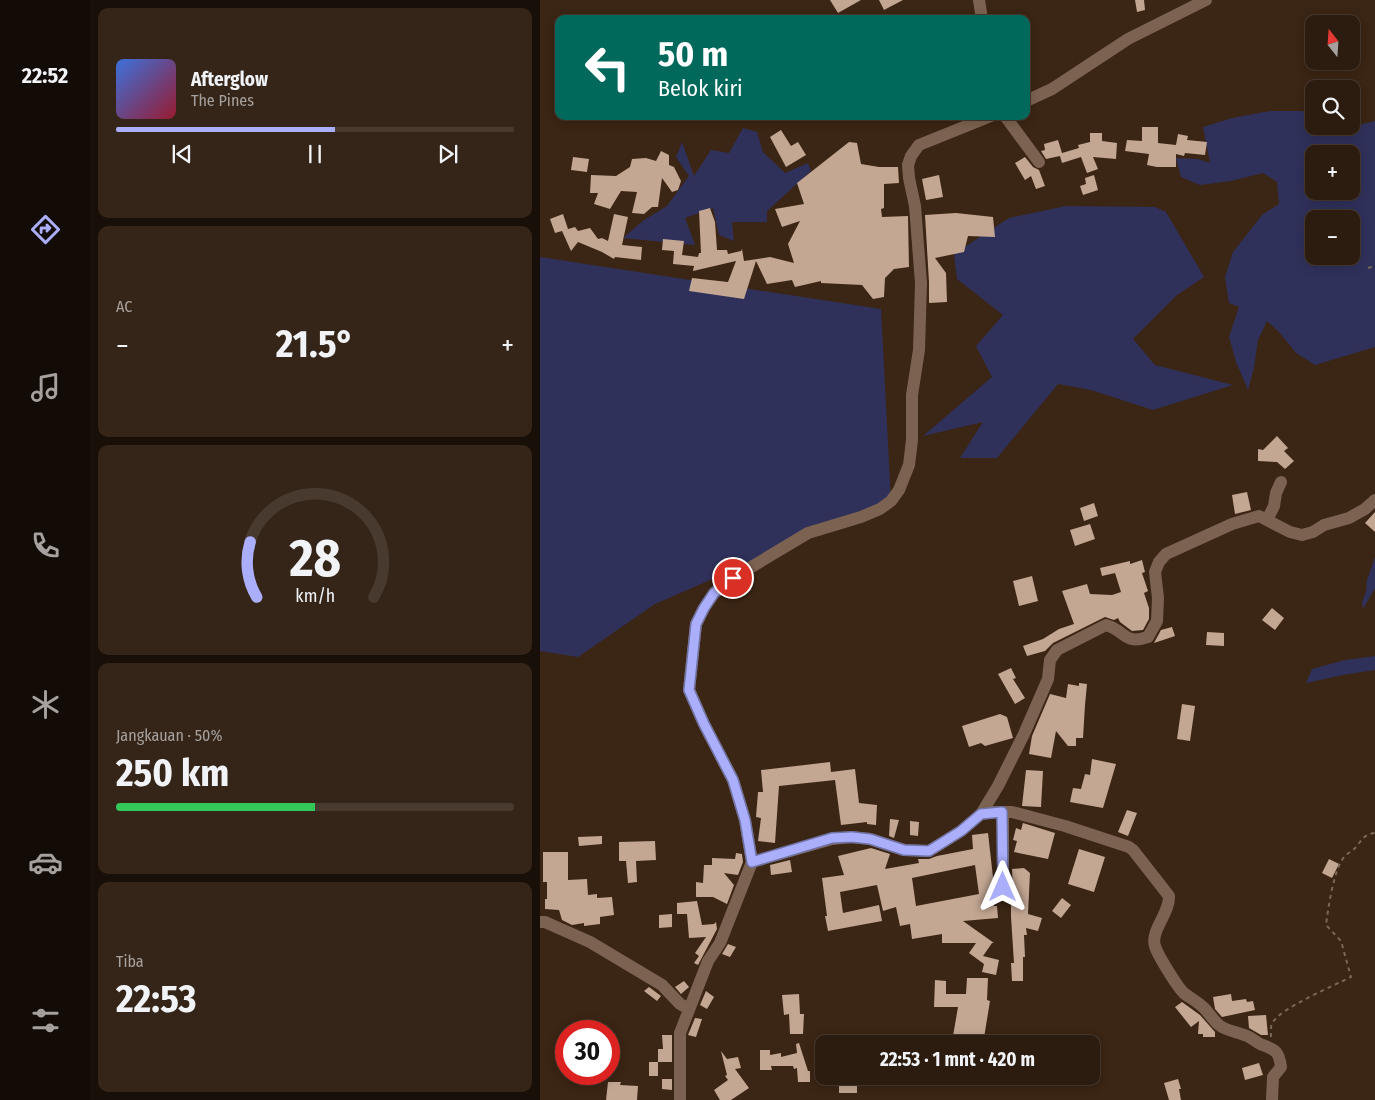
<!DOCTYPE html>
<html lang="id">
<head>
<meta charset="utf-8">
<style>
	body { margin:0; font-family:"Fira Sans Condensed",sans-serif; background:#342518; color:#f1f3f6; height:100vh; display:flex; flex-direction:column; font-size:19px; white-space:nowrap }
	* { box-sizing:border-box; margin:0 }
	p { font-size:16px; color:#a6a19e }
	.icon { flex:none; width:28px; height:28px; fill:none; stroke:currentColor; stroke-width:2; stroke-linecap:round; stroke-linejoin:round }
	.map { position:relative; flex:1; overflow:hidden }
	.details { display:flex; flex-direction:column; gap:8px; padding:8px; background:#180f08; width:450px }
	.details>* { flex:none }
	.top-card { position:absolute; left:15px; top:15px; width:475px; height:105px; border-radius:10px; box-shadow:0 2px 12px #0003,0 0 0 1px #483a2f; background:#00695c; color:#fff; overflow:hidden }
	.needle { width:32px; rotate:343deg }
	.tools { position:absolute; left:765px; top:15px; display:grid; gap:10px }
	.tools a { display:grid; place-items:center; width:55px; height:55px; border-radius:10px; background:#2c1c0f; box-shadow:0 2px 12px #0003,0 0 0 1px #483a2f; font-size:25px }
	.speed { position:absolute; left:15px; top:1020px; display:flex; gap:10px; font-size:25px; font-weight:700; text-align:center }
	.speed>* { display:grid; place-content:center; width:65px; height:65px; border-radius:50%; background:#2c1c0f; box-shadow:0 2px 12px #0003,0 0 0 1px #483a2f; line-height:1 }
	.speed .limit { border:8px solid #d22; background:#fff; color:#111 }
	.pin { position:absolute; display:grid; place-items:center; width:42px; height:42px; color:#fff; margin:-21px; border:2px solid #fff; border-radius:50%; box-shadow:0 1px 5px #0007 }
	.me { position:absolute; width:55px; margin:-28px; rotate:0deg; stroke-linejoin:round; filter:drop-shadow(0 0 4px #0008) }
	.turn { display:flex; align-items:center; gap:18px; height:105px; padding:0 20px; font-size:22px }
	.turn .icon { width:65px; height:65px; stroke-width:2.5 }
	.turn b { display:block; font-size:35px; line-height:42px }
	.big { font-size:38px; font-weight:700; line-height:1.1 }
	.details .widget { flex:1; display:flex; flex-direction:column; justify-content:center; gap:8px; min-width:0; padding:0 18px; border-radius:10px; background:#342518 }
	.details .dial { align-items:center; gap:0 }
	.dial svg { height:130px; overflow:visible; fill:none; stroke:#483a2f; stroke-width:7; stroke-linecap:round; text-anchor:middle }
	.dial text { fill:#f1f3f6; stroke:none }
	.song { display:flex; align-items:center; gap:15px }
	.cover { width:60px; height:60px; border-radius:8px; background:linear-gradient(135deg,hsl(220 70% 55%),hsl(350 70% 35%)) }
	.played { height:5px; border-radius:2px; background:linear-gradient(90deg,#abaffb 55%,#483a2f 55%) }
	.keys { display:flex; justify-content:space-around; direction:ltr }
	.heat { display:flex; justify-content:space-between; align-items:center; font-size:28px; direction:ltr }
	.charge { height:8px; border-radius:4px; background:linear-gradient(90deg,#34c759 50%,#483a2f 0) }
	.trip { position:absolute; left:275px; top:1035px; width:285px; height:50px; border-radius:10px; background:#2c1c0f; box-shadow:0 2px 12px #0003,0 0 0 1px #483a2f; font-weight:700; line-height:50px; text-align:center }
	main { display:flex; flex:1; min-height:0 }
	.tabs { display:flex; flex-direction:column; width:90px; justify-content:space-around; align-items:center; background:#120b06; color:#a6a19e }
	.tabs .icon { width:35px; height:35px }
	.tabs .active { color:#abaffb }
	.tabs b { font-size:22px; color:#f1f3f6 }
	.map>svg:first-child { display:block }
</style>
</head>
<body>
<main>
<nav class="tabs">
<b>22:52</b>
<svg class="icon active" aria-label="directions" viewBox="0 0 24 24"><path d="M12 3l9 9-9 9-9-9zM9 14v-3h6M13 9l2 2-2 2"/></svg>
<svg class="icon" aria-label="music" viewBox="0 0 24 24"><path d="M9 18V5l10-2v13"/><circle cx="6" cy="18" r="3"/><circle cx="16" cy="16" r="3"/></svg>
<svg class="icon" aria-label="phone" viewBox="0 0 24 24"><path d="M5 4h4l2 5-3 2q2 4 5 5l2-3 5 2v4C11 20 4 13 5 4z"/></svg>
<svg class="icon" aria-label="climate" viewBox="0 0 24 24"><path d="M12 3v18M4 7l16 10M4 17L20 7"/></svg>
<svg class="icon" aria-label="car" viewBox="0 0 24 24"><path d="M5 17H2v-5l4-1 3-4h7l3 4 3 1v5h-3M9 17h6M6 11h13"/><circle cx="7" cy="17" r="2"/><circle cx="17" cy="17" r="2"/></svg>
<svg class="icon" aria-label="filters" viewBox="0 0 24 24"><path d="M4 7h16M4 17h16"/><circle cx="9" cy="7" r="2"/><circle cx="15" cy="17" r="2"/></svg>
</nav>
<section class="details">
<div class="widget">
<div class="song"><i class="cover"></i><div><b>Afterglow</b><p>The Pines</p></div></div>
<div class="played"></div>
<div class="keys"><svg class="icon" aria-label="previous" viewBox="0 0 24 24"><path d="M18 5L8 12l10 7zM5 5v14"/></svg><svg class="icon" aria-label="pause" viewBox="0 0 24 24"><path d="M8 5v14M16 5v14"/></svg><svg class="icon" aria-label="next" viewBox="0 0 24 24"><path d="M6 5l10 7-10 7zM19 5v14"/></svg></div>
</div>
<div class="widget"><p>AC</p>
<div class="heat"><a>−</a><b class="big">21.5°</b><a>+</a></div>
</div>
<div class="widget dial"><svg viewBox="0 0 100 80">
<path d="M14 69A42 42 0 1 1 86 69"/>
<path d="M14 69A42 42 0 0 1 10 35" stroke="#abaffb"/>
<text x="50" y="56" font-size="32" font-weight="700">28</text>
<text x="50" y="72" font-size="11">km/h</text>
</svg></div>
<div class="widget"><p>Jangkauan · 50%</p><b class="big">250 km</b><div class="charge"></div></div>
<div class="widget"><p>Tiba</p><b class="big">22:53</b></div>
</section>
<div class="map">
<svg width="835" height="1100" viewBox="0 0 835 1100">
	<rect width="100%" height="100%" fill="#3b2514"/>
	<!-- green -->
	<g fill="#30315b" fill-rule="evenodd">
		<path d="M730,111h32l12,5v10h21l6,3 34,-8v226l-60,18 -19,-12 -17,-21 -12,-11 -9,19 -4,28 -6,22 -12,-28 -7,-25 10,-30 -10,-4 -4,-26 8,-25 29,-37 17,-11 -2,-22 -14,-9 -32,8 -31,4 -19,-8 -5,-19 22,1 12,4 -7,-36 29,-9zM774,154h37v37h-37zM774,219h37v37h-37z"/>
		<path d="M203,128l14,4 6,20 22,21 23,-10 3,8 -44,40v11h-35l2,19 -15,-6 -6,-27 -28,10 10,27 -72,-7 21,-18 23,-14 22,-30 -13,-19 6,-15 12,34 17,-26 18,3z"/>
		<path d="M526,206l89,1 11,5 38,65 -27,18 -44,44 22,26 78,20 -80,25 -62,-20 -33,-6 -61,74h-37l23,-36 -60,14 69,-59 -16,-31 27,-31 -46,-36 -3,-25 55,-36z"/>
		<path d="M0,257l341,52 10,192 -236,103 -77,53 -38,-6z"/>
		<path d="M835,557v31l-12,21 -1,-7 4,-10 1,-12z"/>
		<path d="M835,656v14l-32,5 -37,8 6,-14 33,-9z"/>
	</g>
	<!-- building -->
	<g fill="#c3a793" fill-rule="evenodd">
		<path d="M290,0h31l-23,13z"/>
		<path d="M339,0h24l-19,10z"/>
		<path d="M595,0h9l1,10 -8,2z"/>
		<path d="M602,127h16v16l18,2 2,-11 10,2 -1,4 20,2 -2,13 -20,-2 -1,3 -8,-2v13h-19l-10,-2 2,-11 -24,-3 2,-11 15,1z"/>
		<path d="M241,130l10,16 7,-4 8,13 -20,12 -16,-30z"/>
		<path d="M550,133h12v8l15,2 -1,16 -23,-2 5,12 -11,4 -6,-16 -19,6 -2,-7 -14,3 -5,-8 4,-1 -1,-6 14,-4 4,13 17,-5 -1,-3 12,-3z"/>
		<path d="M309,142l8,1 4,21 18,3h19l1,16 -15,1v24l-3,1 1,8 26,-1 1,51 -15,2 -9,9 -1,19 -11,2 -11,-14 -41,-2v-2l-26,6 -3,-7 -25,4 -11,-23 -12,38 -55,-8 3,-13 36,4 8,-21 -43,10 1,-5 -21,-2 1,-13 -12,-1 1,-11 21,2 -2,14 16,2 1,-4h2l-2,-42 11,-3 5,14 2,28h10l1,4 13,-3 1,-2 2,12 26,-4 24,6 -6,-19 12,-23 -18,6 -7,-18 29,-5 -7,-21z"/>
		<path d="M121,151l8,4v10l5,2 7,14 -3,9 -6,2 -10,-14 -4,29h-6l-8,7 -12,-1 5,-21 -16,-1 -11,18 -16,-5 4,-11h-8l1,-18 25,1 14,-9 2,-8 14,-1 10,3z"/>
		<path d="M33,157l16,2 -2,13 -16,-2z"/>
		<path d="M485,157l8,10 6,3 6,16 -9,3 -5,-13 -6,4 -10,-17z"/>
		<path d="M399,175l4,22 -17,3 -4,-21z"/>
		<path d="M554,175l4,15 -15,5 -3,-9 6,-2 -1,-6z"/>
		<path d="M416,213l37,4 2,20 -27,-1 -4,16 -29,6 11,15 1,29 -18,1v-21l-4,-67z"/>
		<path d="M23,214l5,15 -3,1 10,-3 3,4 12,-3 8,11 4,-1 6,3 6,-27 14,3 -6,28 20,2 -1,13 -26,-3 -1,2 -12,-7 -24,-10 -7,9 -9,-20 -7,2 -5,-14z"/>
		<path d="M737,436l11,12 -4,3 10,10 -9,8 -8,-7 -19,-1v-12l5,1z"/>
		<path d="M707,492l4,18 -16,4 -3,-19z"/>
		<path d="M554,503l4,13 -14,5 -4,-13z"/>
		<path d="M835,512v20l-10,-9z"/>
		<path d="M550,524l5,15 -20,7 -5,-16z"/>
		<path d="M602,560l3,12 -3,1 6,18 -4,2 5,15v11l-6,11 -11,1 -12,-9 -2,-4 -4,2 -9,-3 -52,26 -8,8 -18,5 -4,-10 20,-7 16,-10 15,-5 -12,-33 25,-7 3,10 22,1 9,-3 -6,-19 -13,3 -2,-8 30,-7v3z"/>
		<path d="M492,576l6,25 -19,5 -6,-25z"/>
		<path d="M732,608l12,10 -9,12 -13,-10z"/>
		<path d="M632,627l3,9 -21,7 7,-13z"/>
		<path d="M667,632l17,1v13l-18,-1z"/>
		<path d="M471,668l5,10 -3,1 12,19 -10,6 -17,-30z"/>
		<path d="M539,683l8,1 -2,21 -2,33h-7v8h-8l-12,-15 -5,27 -22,-4 3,-18 18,-42 16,4 2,-14 11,2z"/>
		<path d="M642,704l13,2 -5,35 -13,-2z"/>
		<path d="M460,714l7,3 6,21 -28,8 -4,-3 -12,4 -7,-21z"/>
		<path d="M552,759l24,5 -13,44 -33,-6 3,-14 8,1 4,-15 5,1z"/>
		<path d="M290,762l1,10 24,-3 4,34 18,2 -1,20 -9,-1v-2l-26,3 -6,-45 -56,6 -4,57 -17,-2 3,-23 -5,-1 2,-25h5l-2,-22z"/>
		<path d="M486,770l17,1 -2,36 -19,-1z"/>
		<path d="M587,810l10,3 -9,23 -10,-4z"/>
		<path d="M350,819l9,1 -5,18 -5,-2z"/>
		<path d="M370,821l9,1 -1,14 -8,-1z"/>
		<path d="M483,823l32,10 -7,26 -34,-7 3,-11 -4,-1 3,-12 5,2z"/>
		<path d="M448,833l6,53h-2l2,20h3l1,12 -35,3 31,22h-2l-9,13 16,4 -3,15 -14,-3 2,-8 -15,-11 7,-10h-34v-9l-30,5 -2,-15 -10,2 -4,-19 -13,4 -6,-26 -37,7 3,21 36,-8 3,16 -54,10 -3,-15h2l-5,-38 22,-3 -6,-19 33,-8 19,6 -5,15 34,-6 -1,-4h11l8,-3 36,-7 -1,-14zM435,865l4,29 -63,12 -4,-28z"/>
		<path d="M62,836v8l-23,2 -1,-9z"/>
		<path d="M115,841l1,19 -20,1 1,21 -9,1 -2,-22h-7v-19z"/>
		<path d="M539,849l26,8 -11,35 -26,-8z"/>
		<path d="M3,852h25v28l19,-1 1,16 9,-1v4l15,-1 2,18 -14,2v7l-16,2v-3l-12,2 -10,-5 -3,-10 -14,-1v-10h2v-17h-4z"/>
		<path d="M196,853l6,1 1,8 -5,13 -14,-2 10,12 -7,19 -14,-7h-17v-15l7,1 1,-18h8v-7l23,1z"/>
		<path d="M789,859l10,5 -7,14 -10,-5z"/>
		<path d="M250,860l2,12 -21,3 -1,-10z"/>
		<path d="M484,868l6,5 -2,41 14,4 -4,13 -12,-3 1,7h-3l1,22h-2v24h-11l-1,-18h3l-3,-46v-24h2l-1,-24z"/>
		<path d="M522,898l9,7 -10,13 -9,-7z"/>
		<path d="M157,901l5,24 12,-1 2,-2 1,7 -19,36 -4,-2 5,-7 -4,-3 11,-16 -17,1 -2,-24h-10v-11z"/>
		<path d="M132,914v13l-13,1v-13z"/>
		<path d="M188,944l8,3 -6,10 -8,-3z"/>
		<path d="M427,978h21l-1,22 3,1 -7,43h-14v-5l-16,-3 5,-29h-24l1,-27 11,1v13h20z"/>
		<path d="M144,981l5,6 -8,7 -6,-7z"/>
		<path d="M109,987l12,9 -4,5 -13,-10z"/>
		<path d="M166,991l8,6 -7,12 -7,-4z"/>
		<path d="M259,994l1,20h4l-1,20h-13l-1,-20 -5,1 -2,-20z"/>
		<path d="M691,994l1,7 14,-2 1,3 6,-1 2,9 -33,7 -7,-8 -2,-12z"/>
		<path d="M642,1002l18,13 15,17v5h-12v-3h-5l1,-13 -8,6 -16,-20z"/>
		<path d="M726,1015l2,20h-7l-12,-7 -1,-12z"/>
		<path d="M155,1018l7,1 -6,18 -8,-2z"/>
		<path d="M122,1035h10v27h-14v-13h5z"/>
		<path d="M259,1043l9,28h2v11h-12l-1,-14 -3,1 -1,-3h-22l1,4h-12v-20h10v5l11,-2v4l16,-4 -1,-9z"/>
		<path d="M181,1051l6,8 11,-2 3,11 -6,1 14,19 -18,12h-11l-6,-10 14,-10 -3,-4 2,-1z"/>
		<rect x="109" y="1062" width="9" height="14"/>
		<path d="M719,1063l4,12 -18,5 -3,-12z"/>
		<path d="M122,1079h10v11l-10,-1z"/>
		<path d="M638,1079l3,10h-2l2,11h-12l-5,-17z"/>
		<path d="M68,1082h13l-1,3 18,1 -1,14h-31z"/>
		<path d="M317,1084v9h-18v-8z"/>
	</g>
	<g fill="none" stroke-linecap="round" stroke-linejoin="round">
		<!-- path -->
		<g stroke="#7a6758" stroke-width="2" stroke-dasharray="4 4" stroke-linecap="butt">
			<path d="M828,268l7,-2"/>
			<path d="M731,1037c0,-5 -1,-11 2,-15 8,-14 62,-37 78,-45l-10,-36 -15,-16c2,-16 8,-58 19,-69 4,-4 8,-5 12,-10 5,-7 8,-12 18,-13"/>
		</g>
		<!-- minor -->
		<g stroke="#7c6250" stroke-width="12">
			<path d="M439,0l3,19"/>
			<path d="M486,101l26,-12 76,-50 78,-39"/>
			<path d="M465,116l34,46"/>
			<path d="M727,520l7,-14 2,-13 5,-11"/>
			<path d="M463,812v75"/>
			<path d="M441,814l13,-2h18l53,14 64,21 4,3 36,46c1,17 -19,35 -14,50 2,8 24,44 30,48 7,5 13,8 19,14 5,5 9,12 15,17 7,6 20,7 28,11 5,2 9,6 13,8 15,6 19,6 21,23l-8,10 -1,23"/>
			<path d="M212,862l80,-23 19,-2 19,2 34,11 25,1 32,-20 20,-17 17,-28 26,-52 24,-55 2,-19 7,-10 49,-25c20,6 18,20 42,12l9,-16 1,-23 -3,-26 4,-10 7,-8 66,-30 27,-8 31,16 12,3 11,-3 11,-7 25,-7 16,-9 10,-9"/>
			<path d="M0,922h5l45,20 72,43 18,19 9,5"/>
			<path d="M140,1100v-67l28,-72 12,-18 32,-81 -7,-42 -12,-40 -29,-56 -15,-34 7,-66 8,-16 10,-15 19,-15 75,-45 53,-16 19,-8 11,-8 8,-11 10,-25 3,-25v-45l7,-45 2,-67 -6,-77 -6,-28 -1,-13 3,-9 8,-11 72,-29"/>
		</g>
	</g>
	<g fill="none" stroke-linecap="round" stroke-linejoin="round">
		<!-- route casing -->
		<g stroke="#6f72a3" stroke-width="12">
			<path id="route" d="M193,578l-19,15 -10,15 -8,16 -7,66 15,34 29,56 12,40 7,42 80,-24 20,-1 18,2 34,11 25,1 32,-20 20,-17 21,-2 1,75"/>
		</g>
		<!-- route -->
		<use href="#route" stroke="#abaffb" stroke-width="9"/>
	</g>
</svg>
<div class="tools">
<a><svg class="needle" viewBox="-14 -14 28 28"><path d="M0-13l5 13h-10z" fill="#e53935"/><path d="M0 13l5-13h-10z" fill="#a6a19e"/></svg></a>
<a><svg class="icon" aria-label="search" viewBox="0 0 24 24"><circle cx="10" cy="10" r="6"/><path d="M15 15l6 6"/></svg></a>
<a>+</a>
<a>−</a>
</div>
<div class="speed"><div class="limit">30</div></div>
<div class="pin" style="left:193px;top:578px;background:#d93025"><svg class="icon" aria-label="arrive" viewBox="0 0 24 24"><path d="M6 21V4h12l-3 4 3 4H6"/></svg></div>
<svg class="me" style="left:463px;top:887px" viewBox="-20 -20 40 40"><path d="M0-17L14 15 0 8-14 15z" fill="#abaffb" stroke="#fff" stroke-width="4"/></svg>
<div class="trip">22:53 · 1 mnt · 420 m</div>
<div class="top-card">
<div class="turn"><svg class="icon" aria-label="left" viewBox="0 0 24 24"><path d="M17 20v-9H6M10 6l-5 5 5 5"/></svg><div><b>50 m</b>Belok kiri</div></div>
</div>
</div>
</main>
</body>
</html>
